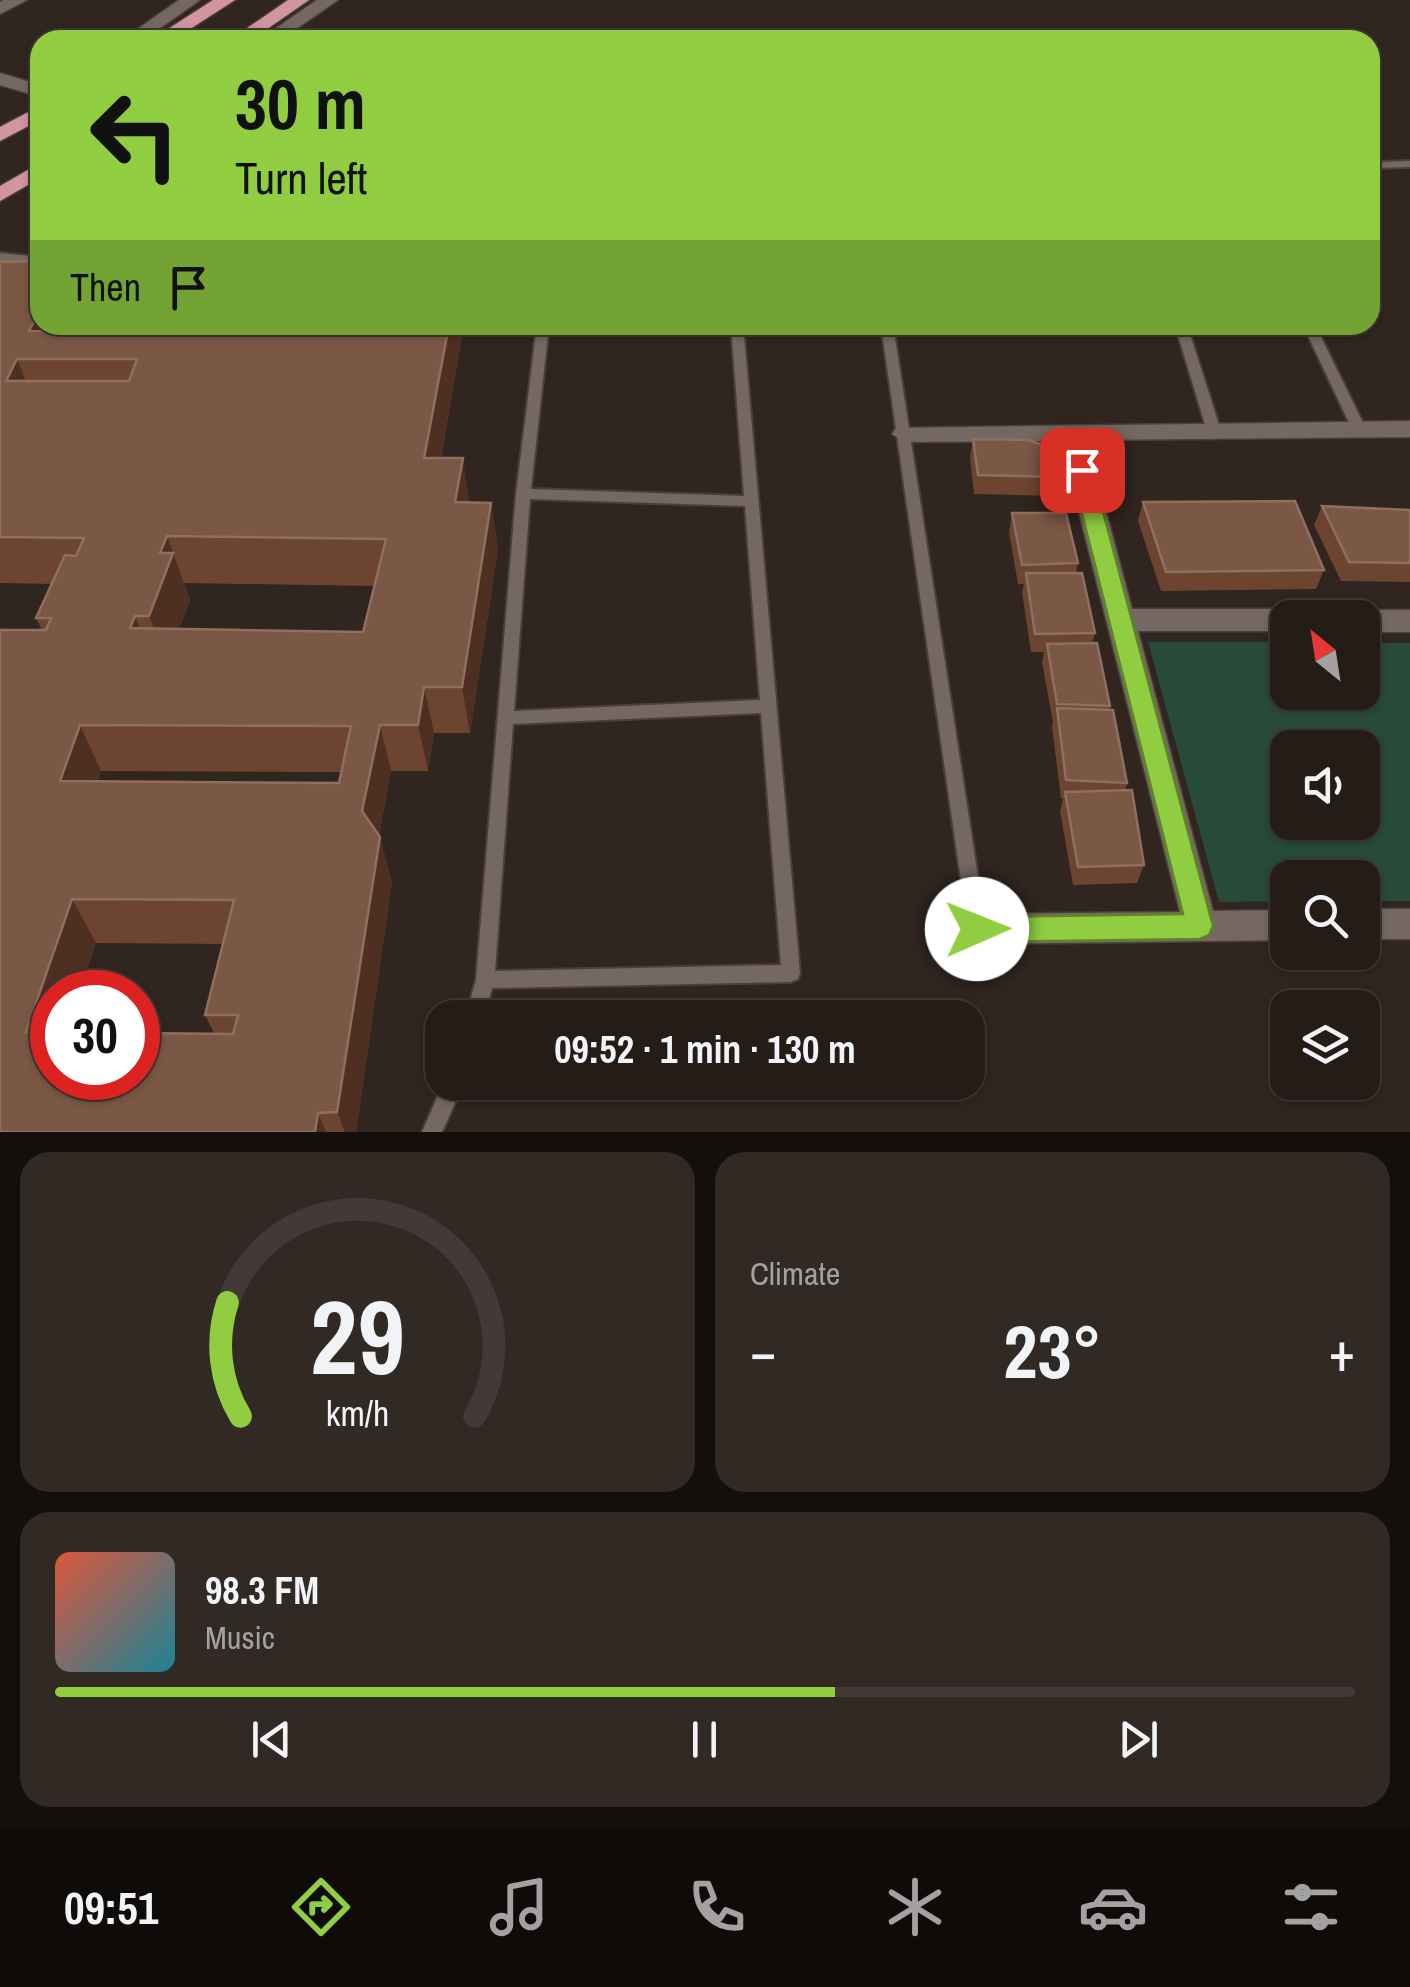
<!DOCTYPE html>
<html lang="en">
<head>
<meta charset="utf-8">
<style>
	body { margin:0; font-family:"Archivo Narrow",sans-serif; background:#302924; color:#f1f3f6; height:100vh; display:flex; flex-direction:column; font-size:38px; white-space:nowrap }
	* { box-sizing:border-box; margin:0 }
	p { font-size:32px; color:#a3a1a1 }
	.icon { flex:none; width:55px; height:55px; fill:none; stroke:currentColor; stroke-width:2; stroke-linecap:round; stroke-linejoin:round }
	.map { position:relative; height:1132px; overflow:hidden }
	.drawer { display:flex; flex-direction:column; gap:20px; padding:20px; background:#140f0d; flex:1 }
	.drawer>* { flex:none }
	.banner { position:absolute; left:30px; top:30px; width:1350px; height:305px; border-radius:30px; box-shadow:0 2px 8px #0004,0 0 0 2px #413a36; background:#90cd40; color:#111; overflow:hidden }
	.needle { width:65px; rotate:330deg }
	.fabs { position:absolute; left:1270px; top:600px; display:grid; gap:20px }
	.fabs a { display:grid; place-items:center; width:110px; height:110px; border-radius:20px; background:#241c17; box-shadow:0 2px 8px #0004,0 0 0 2px #413a36; font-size:50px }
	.speed { position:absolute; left:30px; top:970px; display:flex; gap:20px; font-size:50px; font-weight:700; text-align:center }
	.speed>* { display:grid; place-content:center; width:130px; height:130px; border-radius:50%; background:#241c17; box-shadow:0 2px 8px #0004,0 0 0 2px #413a36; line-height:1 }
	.speed .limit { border:15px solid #d22; background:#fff; color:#111 }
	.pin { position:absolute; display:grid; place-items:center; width:85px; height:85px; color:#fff; margin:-42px; border-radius:20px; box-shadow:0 5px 15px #0006 }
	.me { position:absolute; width:110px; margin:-55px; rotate:89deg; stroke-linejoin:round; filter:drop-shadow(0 0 8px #0008) }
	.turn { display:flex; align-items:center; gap:35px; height:210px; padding:0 40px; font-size:45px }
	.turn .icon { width:130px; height:130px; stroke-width:2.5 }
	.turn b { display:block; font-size:70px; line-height:85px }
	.then { display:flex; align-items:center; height:95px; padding:0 40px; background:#0003; gap:20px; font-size:38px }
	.big { font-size:75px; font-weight:700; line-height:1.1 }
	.drawer .card { flex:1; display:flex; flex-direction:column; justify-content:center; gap:15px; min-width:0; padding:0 35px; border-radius:30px; background:#302924 }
	.drawer .dial { align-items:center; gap:0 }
	.dial svg { height:260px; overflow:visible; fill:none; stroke:#413a36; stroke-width:7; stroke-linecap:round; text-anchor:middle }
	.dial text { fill:#f1f3f6; stroke:none }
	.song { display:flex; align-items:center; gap:30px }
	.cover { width:120px; height:120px; border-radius:15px; background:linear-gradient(135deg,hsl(10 70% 55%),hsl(190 70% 35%)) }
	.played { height:10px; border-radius:5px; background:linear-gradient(90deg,#90cd40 60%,#413a36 60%) }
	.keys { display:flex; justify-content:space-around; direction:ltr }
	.heat { display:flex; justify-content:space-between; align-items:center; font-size:55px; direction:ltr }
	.drawer .tiles { flex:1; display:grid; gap:20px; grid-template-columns:1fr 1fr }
	.card:last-child { grid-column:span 2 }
	.trip { position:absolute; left:425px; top:1000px; width:560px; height:100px; border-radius:30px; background:#241c17; box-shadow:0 2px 8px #0004,0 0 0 2px #413a36; font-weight:700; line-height:100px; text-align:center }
	.menu { display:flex; height:160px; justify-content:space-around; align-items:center; background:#0e0b09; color:#a3a1a1 }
	.menu .icon { width:70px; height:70px }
	.menu .on { color:#90cd40 }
	.menu b { font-size:45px; color:#f1f3f6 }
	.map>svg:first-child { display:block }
</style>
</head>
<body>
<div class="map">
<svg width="1410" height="1132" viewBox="0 0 1410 1132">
	<rect width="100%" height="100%" fill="#30251f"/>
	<!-- green -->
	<path fill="#274a3b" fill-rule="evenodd" d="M1148,642h139l1,50h74l1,-49h47v258h-47l-1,-23h-74l-1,23 -68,1zM1288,748h74v74h-74z"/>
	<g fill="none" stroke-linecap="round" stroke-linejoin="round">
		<!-- service casing -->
		<g stroke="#4a403b" stroke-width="4">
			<g id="service">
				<path d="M1410,161v6l-31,1 -6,-3 6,-3z"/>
				<path d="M0,253l40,4v8l-40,-4z"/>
				<path d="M537,325h12l-18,164 213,7 -13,-171h12l57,648 -2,6 -7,3 -299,6 -8,30h-19l11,-38 40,-486zM530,499l215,7 15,194 -246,11zM761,713l20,252 -286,6 18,-247z"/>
				<path d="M881,325h12l93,604 -2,6 -7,2 -7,-2 -2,-6z"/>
				<path d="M1175,325h12l34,106 -2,3 -5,2 -7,-5z"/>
				<path d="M1303,325h12l51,104 -2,3h-10l-2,-3z"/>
				<path d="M444,1082h20l-22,50h-20z"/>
			</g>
		</g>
		<!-- minor casing -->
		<g stroke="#4a403b" stroke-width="3">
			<g id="minor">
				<path d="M4,0h23l-27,14v-12z"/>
				<path d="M1410,421v16l-323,3 45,169h156l13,9h-13v13h-150l75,280 75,-1v30l-311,4 -12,-4 -5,-11 5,-11 12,-4 203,-2 -119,-471 -156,1 -13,-8 4,-6z"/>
				<path d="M1362,610h48v22h-48v-14h-12z"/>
				<rect x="1362" y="909" width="48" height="30"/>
			</g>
		</g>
		<!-- tertiary casing -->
		<g stroke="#4a403b" stroke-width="3">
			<path id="tertiary" d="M0,73l40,12v12l-40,-12z"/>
		</g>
		<!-- secondary casing -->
		<g stroke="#4a403b" stroke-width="3">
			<g id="secondary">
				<path d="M179,0h21l-57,40h-21z"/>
				<path d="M317,0h21l-58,40h-21z"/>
			</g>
		</g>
		<!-- trunk casing -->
		<g stroke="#4a403b" stroke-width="3">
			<g id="trunk">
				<path d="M213,0h22l-62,40h-22z"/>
				<path d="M288,0h21l-58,40h-21z"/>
				<path d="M40,106v14l-40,21v-14z"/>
				<path d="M40,163v15l-40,23v-15z"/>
			</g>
		</g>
		<!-- service -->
		<use href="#service" fill="#756761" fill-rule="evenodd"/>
		<!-- minor -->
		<use href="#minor" fill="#756761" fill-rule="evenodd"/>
		<!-- tertiary -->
		<use href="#tertiary" fill="#756761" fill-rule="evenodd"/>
		<!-- secondary -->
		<use href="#secondary" fill="#756761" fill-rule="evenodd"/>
		<!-- trunk -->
		<use href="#trunk" fill="#d294a0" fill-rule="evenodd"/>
	</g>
	<!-- wall -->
	<g fill="#6c4430" fill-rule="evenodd">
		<path d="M40,261v64h424l-23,133 29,44 21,1 7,47 -28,183h-36l-6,38h-37l-12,64 13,47 -36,250h-356l42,-502 -6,-12 16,-34 -52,-1v-321zM184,583l190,3 -11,46 -184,-3 11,-29zM101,771l240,1 -2,11 -241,-2zM96,943l127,1 -18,71 9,18 -162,45v-86z"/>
		<path d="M973,439l86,38 -4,19 -81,-2 -4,-36z"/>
		<path d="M1143,502l181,68 -8,19 -155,2 -23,-70z"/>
		<path d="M1322,506l88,4v72l-69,-1 -27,-56z"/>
		<path d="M1012,513l66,50 -2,10 19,60 -3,10 18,63 -1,4 18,73 -2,8 19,74 -7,18 -64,2 -13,-74 3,-12 -2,-1 -9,-71 1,-4 -11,-61 2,-10h-13l-9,-60 2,-8h-6l-9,-52z"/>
	</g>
	<!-- shaded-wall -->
	<g fill="#4d3021">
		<path d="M39,310l1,15h5l12,32 -28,-26z"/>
		<path d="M449,325h15l-32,180 -8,-47z"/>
		<path d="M17,359l19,47 -30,-25z"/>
		<path d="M463,458l7,47 -15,-3z"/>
		<path d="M491,503l7,47 -28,183 -8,-46z"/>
		<path d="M167,536l23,64 -23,63 -18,-47 11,-63z"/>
		<path d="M135,616l18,46 -23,-34z"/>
		<path d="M424,687l10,46 -6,38 -10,-46z"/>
		<path d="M80,725l21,46 -18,55 -23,-45z"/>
		<path d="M380,725l11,46 -16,85 -13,-45z"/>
		<path d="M380,837l12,45 -36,250h-11l-8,-20z"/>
		<path d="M72,899l24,44 -16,49h-28v79l-26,-39z"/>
		<path d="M318,1113l8,19h-11z"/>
	</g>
	<!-- building -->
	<g fill="#7b5745" stroke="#8f6f5f" stroke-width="2.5" fill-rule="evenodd">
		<path d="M40,261v49l-11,21 119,1 3,-7h298l-25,133h39l-8,44 36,1 -29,184h-38l-6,38h-38l-18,86 18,26 -43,275 -19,1 -3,19h-315v-502h46l5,-12h-15l29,-63 11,1 8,-18 -84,-1v-275zM17,359h120l-8,22h-123zM167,536l219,3 -23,93 -233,-4 5,-12h14l24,-63h-13zM80,725l271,1 -12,57 -279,-2zM72,899l162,1 -29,115h33l-5,19 -95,-1v45h-86v-46h-26z"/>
		<path d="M973,439l55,1 15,5 13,13 3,19 -81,-2z"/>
		<path d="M1295,501l29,69 -158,2 -23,-70z"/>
		<path d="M1322,506l88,4v53l-61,-1z"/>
		<path d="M1012,513h54l12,50 -56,2z"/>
		<path d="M1026,573h56l13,60 -60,1z"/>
		<path d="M1097,643l13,63 -53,-2 -10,-60z"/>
		<path d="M1057,708l56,2 14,73 -61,-3z"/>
		<path d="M1132,790l12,75 -66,2 -13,-75z"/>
	</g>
	<!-- route -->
	<path fill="#90cd40" stroke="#5e852a" stroke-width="2.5" d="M1082,463l10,7 121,456 -4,9 -9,4 -223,3 -10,-4 -4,-9 4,-8 10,-4 206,-3 -112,-444z"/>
</svg>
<div class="fabs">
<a><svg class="needle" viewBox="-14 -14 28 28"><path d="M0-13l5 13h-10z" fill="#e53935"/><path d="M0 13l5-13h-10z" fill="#a3a1a1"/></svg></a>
<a><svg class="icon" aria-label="sound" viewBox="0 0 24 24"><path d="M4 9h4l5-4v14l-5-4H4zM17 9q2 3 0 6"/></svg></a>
<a><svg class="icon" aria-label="search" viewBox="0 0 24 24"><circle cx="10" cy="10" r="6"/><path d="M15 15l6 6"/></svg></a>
<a><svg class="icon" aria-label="layers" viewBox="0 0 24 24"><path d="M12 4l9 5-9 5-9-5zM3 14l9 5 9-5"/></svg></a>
</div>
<div class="speed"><div class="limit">30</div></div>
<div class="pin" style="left:1082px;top:470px;background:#d93025"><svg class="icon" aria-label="arrive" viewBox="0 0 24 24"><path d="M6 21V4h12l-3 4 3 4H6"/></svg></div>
<svg class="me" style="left:977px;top:929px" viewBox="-20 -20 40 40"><circle r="19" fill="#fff"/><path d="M0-13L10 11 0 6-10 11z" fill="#90cd40"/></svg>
<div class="trip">09:52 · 1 min · 130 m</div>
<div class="banner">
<div class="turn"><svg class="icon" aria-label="left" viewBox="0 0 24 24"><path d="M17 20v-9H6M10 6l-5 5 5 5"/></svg><div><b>30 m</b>Turn left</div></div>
<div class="then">Then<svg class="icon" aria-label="arrive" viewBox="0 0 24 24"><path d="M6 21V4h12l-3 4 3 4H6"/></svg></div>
</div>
</div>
<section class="drawer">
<div class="tiles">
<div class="card dial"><svg viewBox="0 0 100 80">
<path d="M14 69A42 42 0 1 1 86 69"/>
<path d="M14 69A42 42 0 0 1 10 34" stroke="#90cd40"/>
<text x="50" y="56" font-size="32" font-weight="700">29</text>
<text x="50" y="72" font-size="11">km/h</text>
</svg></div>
<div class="card"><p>Climate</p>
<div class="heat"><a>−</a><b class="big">23°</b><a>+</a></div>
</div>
<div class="card">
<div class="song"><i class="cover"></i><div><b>98.3 FM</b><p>Music</p></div></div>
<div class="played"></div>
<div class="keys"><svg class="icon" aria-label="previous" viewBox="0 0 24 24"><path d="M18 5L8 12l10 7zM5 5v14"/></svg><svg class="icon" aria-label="pause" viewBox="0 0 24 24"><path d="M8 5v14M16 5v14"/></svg><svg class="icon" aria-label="next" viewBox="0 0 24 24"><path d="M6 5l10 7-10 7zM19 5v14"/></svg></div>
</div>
</div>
</section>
<nav class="menu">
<b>09:51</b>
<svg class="icon on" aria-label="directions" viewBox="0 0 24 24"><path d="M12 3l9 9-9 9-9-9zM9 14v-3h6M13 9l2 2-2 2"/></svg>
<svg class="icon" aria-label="music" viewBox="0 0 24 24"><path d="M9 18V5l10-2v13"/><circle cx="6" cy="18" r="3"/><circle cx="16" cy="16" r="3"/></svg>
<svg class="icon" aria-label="phone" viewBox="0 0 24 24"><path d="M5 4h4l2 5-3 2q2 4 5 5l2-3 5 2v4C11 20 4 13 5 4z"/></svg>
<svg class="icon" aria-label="climate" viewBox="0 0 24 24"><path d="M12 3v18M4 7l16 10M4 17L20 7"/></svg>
<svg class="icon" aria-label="car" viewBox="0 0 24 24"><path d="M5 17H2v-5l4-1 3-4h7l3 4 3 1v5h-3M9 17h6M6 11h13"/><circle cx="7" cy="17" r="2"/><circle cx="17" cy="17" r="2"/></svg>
<svg class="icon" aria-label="filters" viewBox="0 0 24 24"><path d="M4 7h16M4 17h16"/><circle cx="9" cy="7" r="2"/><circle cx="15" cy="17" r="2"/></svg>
</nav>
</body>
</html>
